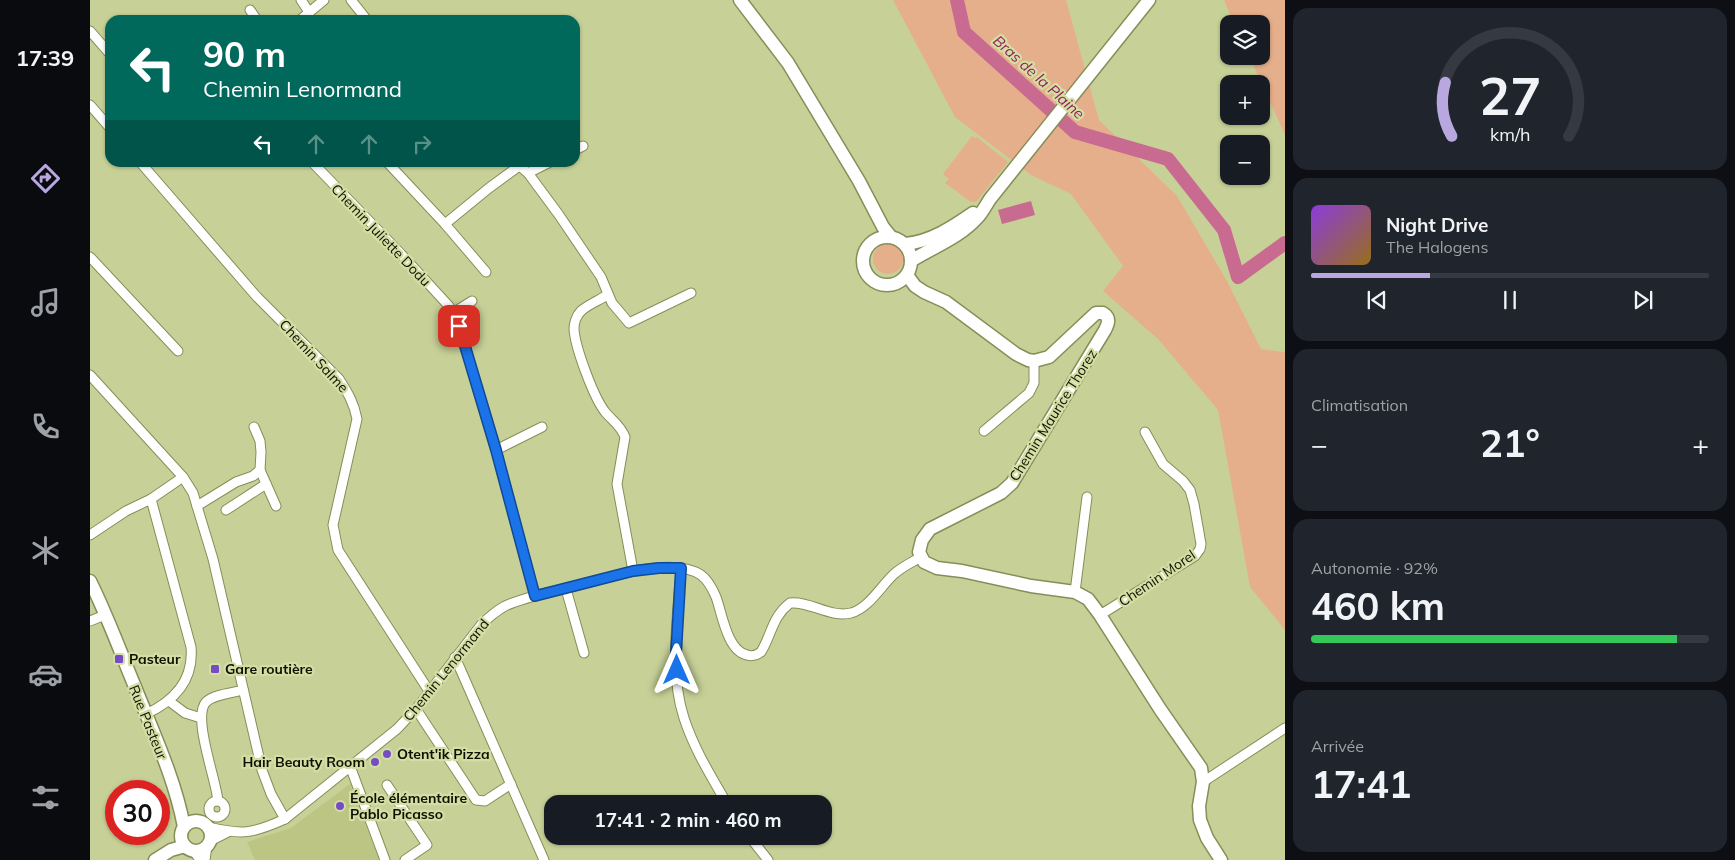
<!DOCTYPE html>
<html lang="fr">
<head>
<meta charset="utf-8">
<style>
	body { margin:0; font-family:Mulish,sans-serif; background:#20242c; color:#f1f3f6; height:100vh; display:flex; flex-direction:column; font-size:19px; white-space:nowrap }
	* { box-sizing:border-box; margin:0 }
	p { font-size:16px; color:#9ea1a6 }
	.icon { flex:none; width:28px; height:28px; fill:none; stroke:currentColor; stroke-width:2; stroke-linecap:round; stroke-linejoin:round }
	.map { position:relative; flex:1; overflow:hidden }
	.panel { display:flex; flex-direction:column; gap:8px; padding:8px; background:#0d0f14; width:450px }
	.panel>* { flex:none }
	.guide { position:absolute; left:15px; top:15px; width:475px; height:152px; border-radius:15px; box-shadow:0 1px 4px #0004; background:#00695c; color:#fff; overflow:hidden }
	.fabs { position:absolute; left:1130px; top:15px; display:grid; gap:10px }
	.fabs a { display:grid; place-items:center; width:50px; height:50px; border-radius:10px; background:#171b24; box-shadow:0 1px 4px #0004; font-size:25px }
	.speed { position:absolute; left:15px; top:780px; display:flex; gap:10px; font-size:25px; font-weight:700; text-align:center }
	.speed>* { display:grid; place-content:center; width:65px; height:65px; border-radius:50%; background:#171b24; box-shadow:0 1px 4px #0004; line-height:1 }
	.speed .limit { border:8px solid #d22; background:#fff; color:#111 }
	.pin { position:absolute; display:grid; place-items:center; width:42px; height:42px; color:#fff; margin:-21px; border-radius:10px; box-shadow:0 2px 8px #0006 }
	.me { position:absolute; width:55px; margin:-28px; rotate:0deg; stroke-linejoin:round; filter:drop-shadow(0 0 4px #0008) }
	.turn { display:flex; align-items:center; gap:18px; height:105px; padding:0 15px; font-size:22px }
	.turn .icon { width:65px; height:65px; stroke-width:2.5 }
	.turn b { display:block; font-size:35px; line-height:42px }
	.lanes { display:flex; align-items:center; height:48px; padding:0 15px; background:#0003; justify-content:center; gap:25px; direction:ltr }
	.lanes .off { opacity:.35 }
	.big { font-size:38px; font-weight:700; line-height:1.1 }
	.panel .card { flex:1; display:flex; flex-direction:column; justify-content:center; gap:8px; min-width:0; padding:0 18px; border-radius:15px; background:#20242c }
	.panel .dial { align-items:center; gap:0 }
	.dial svg { height:130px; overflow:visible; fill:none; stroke:#363941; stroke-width:7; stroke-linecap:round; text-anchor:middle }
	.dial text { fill:#f1f3f6; stroke:none }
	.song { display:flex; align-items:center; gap:15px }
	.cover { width:60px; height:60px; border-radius:8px; background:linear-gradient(135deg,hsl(270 70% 55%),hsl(40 70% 35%)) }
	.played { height:5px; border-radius:2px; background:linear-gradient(90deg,#b9a8e0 30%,#363941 30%) }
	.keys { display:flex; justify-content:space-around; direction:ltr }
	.heat { display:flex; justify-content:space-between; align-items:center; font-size:28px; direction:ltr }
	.charge { height:8px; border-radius:4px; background:linear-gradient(90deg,#34c759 92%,#363941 0) }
	.trip { position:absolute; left:454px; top:795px; width:288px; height:50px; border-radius:15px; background:#171b24; box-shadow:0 1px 4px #0004; font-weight:700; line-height:50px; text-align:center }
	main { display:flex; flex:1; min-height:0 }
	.tabs { display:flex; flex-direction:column; width:90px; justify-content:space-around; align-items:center; background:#090b0e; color:#9ea1a6 }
	.tabs .icon { width:35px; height:35px }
	.tabs .selected { color:#b9a8e0 }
	.tabs b { font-size:22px; color:#f1f3f6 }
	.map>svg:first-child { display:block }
</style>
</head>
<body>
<main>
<nav class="tabs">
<b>17:39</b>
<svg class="icon selected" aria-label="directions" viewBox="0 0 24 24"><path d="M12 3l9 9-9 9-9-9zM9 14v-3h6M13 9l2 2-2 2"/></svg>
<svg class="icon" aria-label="music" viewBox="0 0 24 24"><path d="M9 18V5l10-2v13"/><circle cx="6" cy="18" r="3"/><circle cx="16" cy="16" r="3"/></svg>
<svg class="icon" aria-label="phone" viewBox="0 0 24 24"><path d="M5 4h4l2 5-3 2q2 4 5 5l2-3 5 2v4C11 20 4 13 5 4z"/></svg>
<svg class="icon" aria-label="climate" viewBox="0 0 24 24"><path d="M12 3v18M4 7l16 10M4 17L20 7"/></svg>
<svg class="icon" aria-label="car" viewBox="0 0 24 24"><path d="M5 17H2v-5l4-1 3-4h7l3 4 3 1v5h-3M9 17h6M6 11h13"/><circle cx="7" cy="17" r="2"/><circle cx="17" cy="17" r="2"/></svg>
<svg class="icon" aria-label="filters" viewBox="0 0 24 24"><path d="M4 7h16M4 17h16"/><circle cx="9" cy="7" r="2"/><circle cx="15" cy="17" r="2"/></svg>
</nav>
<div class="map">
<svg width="1195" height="860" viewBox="0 0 1195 860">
	<rect width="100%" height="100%" fill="#c7d197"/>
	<!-- built -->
	<path fill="#bcc584" d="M260,784l29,76h-124l-8,-18 44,-14z"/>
	<!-- green -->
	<g fill="#e6af8b">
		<path d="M803,0h173l33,120 78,76 50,85 34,68 24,3v278l-35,-43 -32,-177 -60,-71 -55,-48 20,-25 -52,-72 -40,-19 -76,-58z"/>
		<path d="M1134,0h61v135l-36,-79h12v-32h-27z"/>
		<path d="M882,136l3,2 2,-1 31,25 -32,40h-5l-26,-19 4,-4 -6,-5z"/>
		<circle cx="798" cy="259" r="15"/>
	</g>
	<!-- water -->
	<path fill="#c96b91" d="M941,201l4,14 -33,9 -4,-14z"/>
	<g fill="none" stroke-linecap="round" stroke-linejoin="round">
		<!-- river -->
		<path stroke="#c96b91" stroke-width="14" d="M867,0l7,32 111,100 93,27 56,71 14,47 47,-34"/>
		<!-- street casing -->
		<g stroke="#868e57" stroke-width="11">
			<g id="street">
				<path d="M211,0l8,12"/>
				<path d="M261,0l16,20"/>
				<path d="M160,10l7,10"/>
				<path d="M210,20l24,-20"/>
				<path d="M0,31l20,23"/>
				<path d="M0,105l20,23"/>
				<path d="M485,150l8,-4"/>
				<path d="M50,162l117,135 82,82c9,14 15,24 18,40l-24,106 5,25 91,141"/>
				<path d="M222,162l89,92 47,51 5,8 6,13 37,124 39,146"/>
				<path d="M297,162l58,62 41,48"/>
				<path d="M425,162l13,11 31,42 42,62 11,26 17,20 62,-30"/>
				<path d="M438,173l22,-11"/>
				<path d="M355,224l44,-36 30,-22"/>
				<path d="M0,257l88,94"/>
				<path d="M517,295c-7,5 -20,10 -26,16 -5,5 -7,13 -7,18 1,18 20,70 32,84 7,8 15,13 19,24l-8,47 16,87"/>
				<path d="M363,313l19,-12"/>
				<path d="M0,375l93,102 10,16 20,66 49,211 9,24 14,25"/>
				<path d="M164,427l6,14 1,11 -1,18 16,36"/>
				<path d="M894,431l45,-38 5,-10v-22"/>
				<path d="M406,450l46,-23"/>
				<path d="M107,506l39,-24 17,-6 7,-6"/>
				<path d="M136,510l40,-26"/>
				<path d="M0,535l36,-24 25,-12 32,-22"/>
				<path d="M591,568c-3,47 -12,105 3,150 10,31 27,58 43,86"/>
				<path d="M476,589l18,64"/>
				<path d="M985,592l12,-95"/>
				<path d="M1010,615l95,-59 5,-7 1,-5 -7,-40 -4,-14 -7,-9 -20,-17 -18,-32"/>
				<path d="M0,621l15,-6"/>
				<path d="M365,657l89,203"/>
				<path d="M79,701l16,12 16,5"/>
				<path d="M326,709l60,91 9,1 26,-17"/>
				<path d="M56,714c28,-13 48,-34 45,-67l-40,-148"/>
				<path d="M260,766l35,94"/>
				<path d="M1113,782l82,-54"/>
				<path d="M297,785l40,60 -22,15"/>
				<path d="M128,801c-2,-22 -26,-84 -12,-99 8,-8 27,-9 37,-12"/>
				<circle cx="127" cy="809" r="8"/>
				<path d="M118,827c34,8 44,7 77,-8l112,-90 19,-20 65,-84c8,-8 15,-14 24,-19 20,-9 41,-13 62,-18 33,-7 104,-34 134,-13 7,5 12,15 15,22 6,16 11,54 31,58 6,2 10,0 14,-3 11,-18 11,-35 29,-49 20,-2 40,15 61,10 18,-5 30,-27 43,-39 8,-7 18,-12 27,-17"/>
				<path d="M659,836l19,24"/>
				<path d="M120,841l18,-9"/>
				<path d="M104,851l6,9"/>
				<path d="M115,860l2,-14"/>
			</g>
		</g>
		<!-- secondary casing -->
		<g stroke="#868e57" stroke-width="15">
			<g id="secondary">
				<path d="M650,0l48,63 71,118 24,46 8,10"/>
				<circle cx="797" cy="261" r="24"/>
				<path d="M815,244c25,-2 48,-17 68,-31"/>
				<path d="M821,261c22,-14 48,-23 66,-43 5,-5 9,-13 13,-19l159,-199"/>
				<path d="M817,275l8,11 9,6 22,10 70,52 12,6 6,1 15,-4 47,-44h7c8,5 5,11 2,17l-93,153 -11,10 -71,36 -8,11 -3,12 5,10 13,6 25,3 69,15 44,6 13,7 12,16 60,94 41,59 2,14 -4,24 1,14 7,18 14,22"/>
				<path d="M0,581c17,34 30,70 45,106 18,45 40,92 49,140"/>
				<circle cx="106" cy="836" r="15"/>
				<path d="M65,860l16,-10 14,-4"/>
			</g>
		</g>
		<!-- street -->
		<use href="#street" stroke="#fff" stroke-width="9"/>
		<!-- secondary -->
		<use href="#secondary" stroke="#fff" stroke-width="12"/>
	</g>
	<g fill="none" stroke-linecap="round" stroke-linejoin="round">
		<!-- route casing -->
		<g stroke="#114b97" stroke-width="12">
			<path id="route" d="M369,326l37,124 39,146 98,-25 26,-3h22l-5,86 1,16"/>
		</g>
		<!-- route -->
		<use href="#route" stroke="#1a73e8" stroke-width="9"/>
	</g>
	<!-- markers -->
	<g fill="#754cc4" stroke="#d4dea4" stroke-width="2">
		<rect x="24" y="654" width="10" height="10" rx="2.5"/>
		<rect x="120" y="664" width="10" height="10" rx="2.5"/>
		<circle cx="297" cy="754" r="5"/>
		<circle cx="285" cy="762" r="5"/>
		<circle cx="250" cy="806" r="5"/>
	</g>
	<g text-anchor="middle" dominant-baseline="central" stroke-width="4.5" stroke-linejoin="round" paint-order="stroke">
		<!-- street labels -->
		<g font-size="14" fill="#0f1100" stroke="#d4dea4">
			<text transform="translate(291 235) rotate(46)">Chemin Juliette Dodu</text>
			<text transform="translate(224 356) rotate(47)">Chemin Salme</text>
			<text transform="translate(963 415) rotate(-58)">Chemin Maurice Thorez</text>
			<text transform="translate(1067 578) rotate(-34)">Chemin Morel</text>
			<text transform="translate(356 670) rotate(-51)">Chemin Lenormand</text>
			<text transform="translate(58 722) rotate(68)">Rue Pasteur</text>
		</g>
		<!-- poi labels -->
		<g font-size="14" font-weight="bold" fill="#0f1100" stroke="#d4dea4" text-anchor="start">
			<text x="39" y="659">Pasteur</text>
			<text x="135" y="669">Gare routière</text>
			<text x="307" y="754">Otent'ik Pizza</text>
			<text x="275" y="762" text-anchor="end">Hair Beauty Room</text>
			<text x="260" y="798">École élémentaire<tspan x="260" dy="16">Pablo Picasso</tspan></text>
		</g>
		<!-- water labels -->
		<g font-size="15" font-style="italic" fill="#911f58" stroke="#d4dea4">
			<text transform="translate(949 77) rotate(42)">Bras de la Plaine</text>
		</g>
	</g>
</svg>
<div class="fabs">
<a><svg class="icon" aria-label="layers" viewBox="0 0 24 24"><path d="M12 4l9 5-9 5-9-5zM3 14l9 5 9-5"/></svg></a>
<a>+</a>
<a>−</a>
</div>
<div class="speed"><div class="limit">30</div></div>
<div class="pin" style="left:369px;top:326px;background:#d93025"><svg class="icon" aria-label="arrive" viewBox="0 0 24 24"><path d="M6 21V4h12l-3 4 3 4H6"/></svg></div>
<svg class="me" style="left:587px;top:670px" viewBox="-20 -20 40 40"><path d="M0-17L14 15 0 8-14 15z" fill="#1a73e8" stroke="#fff" stroke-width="4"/></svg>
<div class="trip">17:41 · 2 min · 460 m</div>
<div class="guide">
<div class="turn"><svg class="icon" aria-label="left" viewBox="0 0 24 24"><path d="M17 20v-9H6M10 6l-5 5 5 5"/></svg><div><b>90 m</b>Chemin Lenormand</div></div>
<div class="lanes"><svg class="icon" aria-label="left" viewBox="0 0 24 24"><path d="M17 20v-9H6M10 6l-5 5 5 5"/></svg><svg class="icon off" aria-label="ahead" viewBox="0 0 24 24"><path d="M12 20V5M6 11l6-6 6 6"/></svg><svg class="icon off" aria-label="ahead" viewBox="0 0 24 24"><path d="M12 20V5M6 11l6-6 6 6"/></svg><svg class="icon off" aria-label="right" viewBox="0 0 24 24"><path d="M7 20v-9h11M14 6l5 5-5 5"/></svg></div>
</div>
</div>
<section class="panel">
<div class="card dial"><svg viewBox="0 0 100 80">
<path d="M14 69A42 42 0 1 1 86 69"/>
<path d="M14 69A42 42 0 0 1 10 36" stroke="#b9a8e0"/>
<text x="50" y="56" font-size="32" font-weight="700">27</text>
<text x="50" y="72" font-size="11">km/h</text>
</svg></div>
<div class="card">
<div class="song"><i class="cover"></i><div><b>Night Drive</b><p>The Halogens</p></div></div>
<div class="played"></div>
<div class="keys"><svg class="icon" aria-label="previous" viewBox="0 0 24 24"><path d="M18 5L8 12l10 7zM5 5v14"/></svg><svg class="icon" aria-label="pause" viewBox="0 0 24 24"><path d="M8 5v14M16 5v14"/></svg><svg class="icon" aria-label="next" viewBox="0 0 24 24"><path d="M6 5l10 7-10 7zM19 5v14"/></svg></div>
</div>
<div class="card"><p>Climatisation</p>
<div class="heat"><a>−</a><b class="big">21°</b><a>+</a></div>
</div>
<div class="card"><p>Autonomie · 92%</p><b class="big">460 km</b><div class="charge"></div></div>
<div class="card"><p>Arrivée</p><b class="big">17:41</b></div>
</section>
</main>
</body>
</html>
